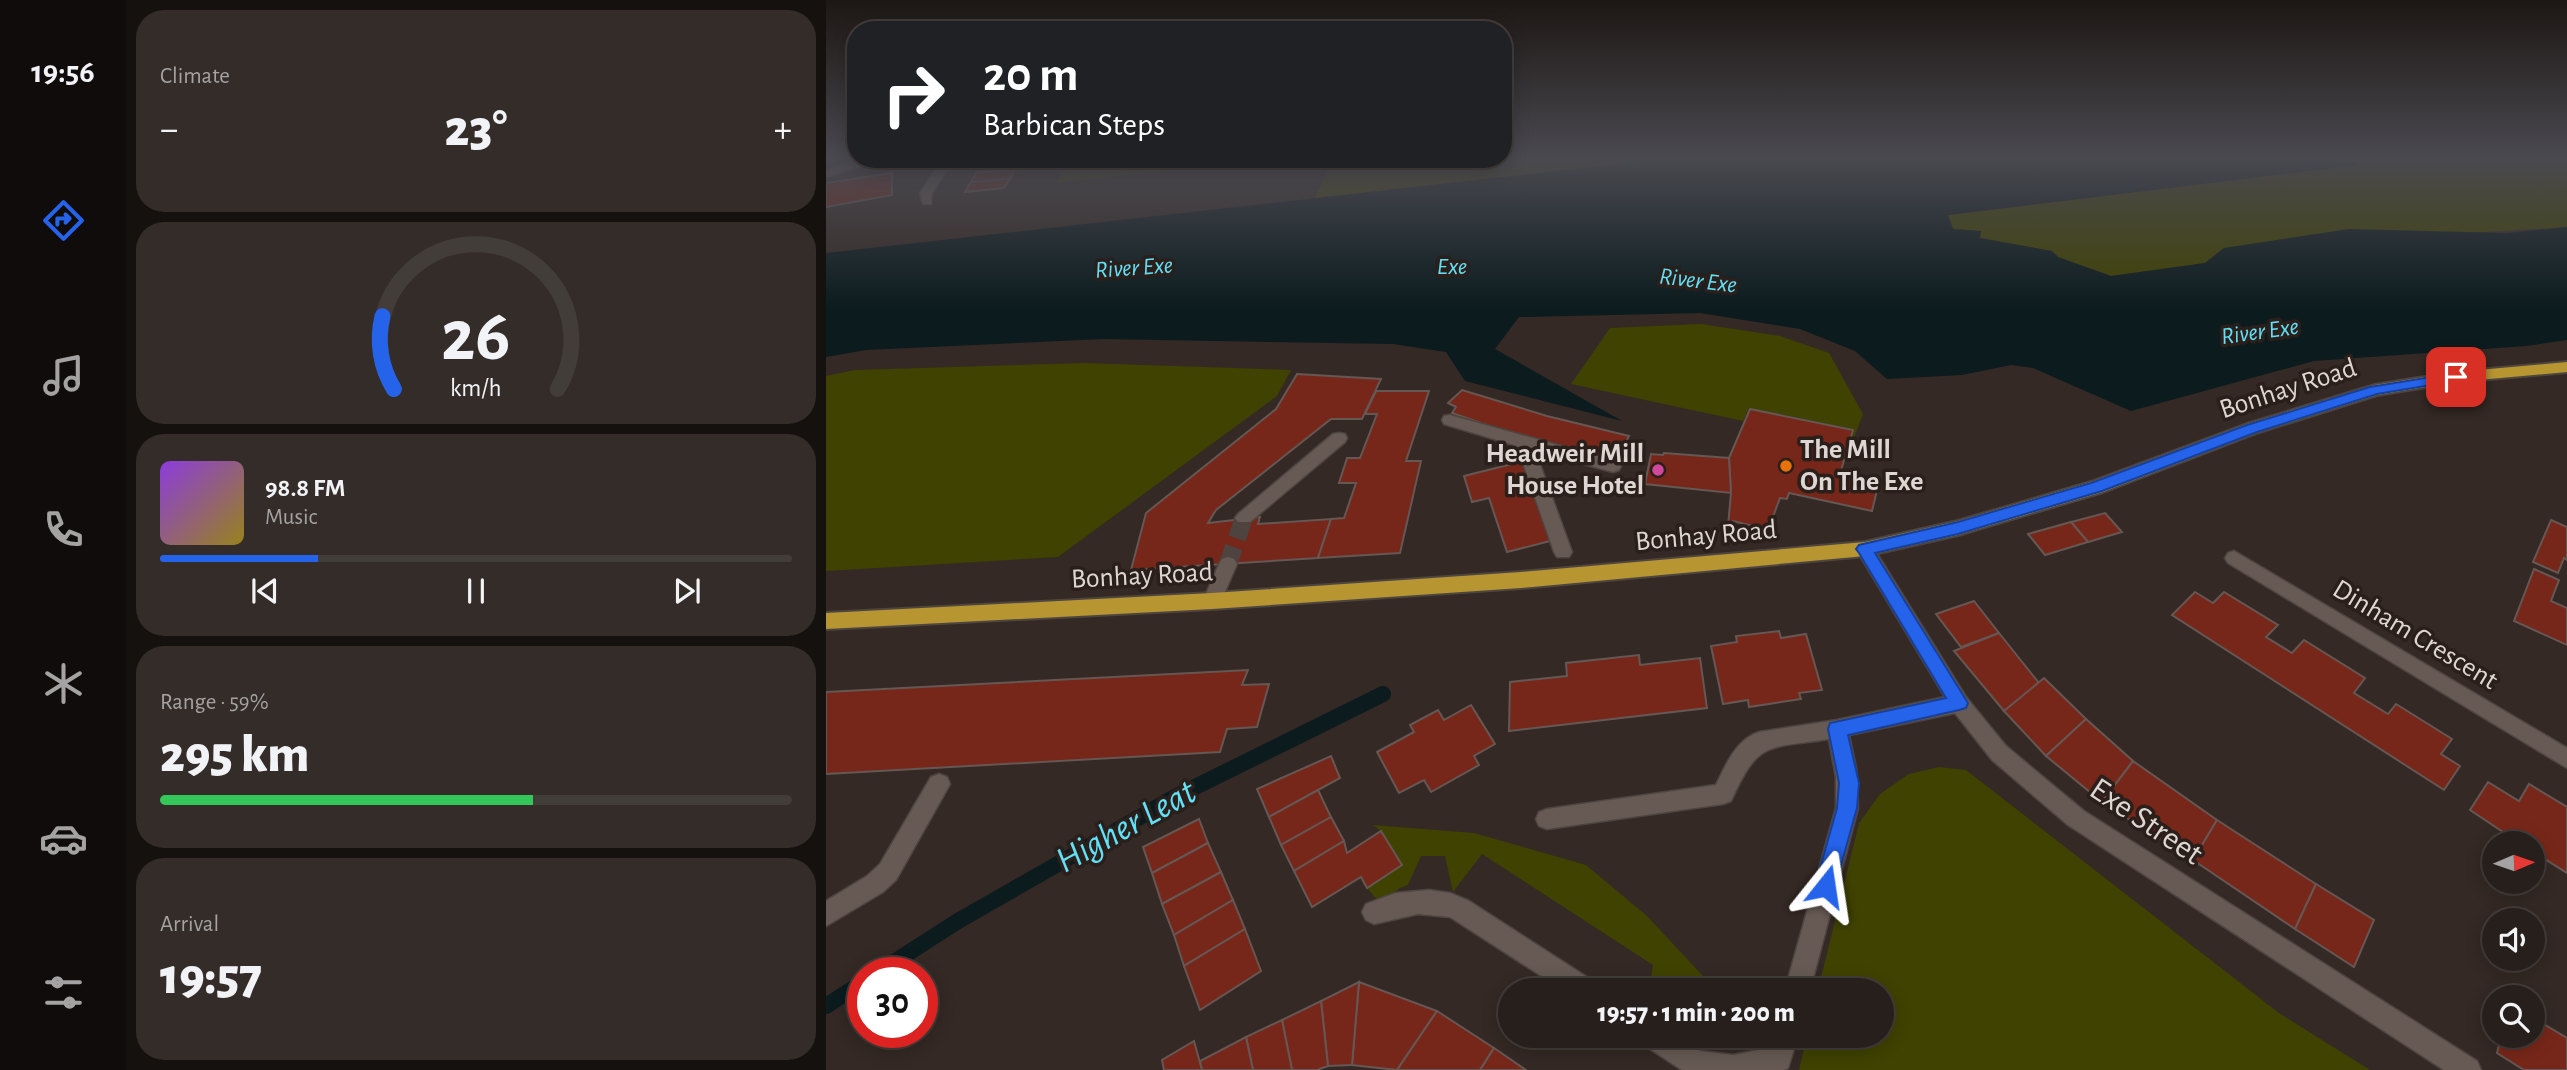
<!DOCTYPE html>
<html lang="en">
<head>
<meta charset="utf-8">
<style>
	body { margin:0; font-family:"Alegreya Sans",sans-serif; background:#332c28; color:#f1f3f6; height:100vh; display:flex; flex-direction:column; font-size:26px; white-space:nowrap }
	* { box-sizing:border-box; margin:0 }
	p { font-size:23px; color:#a4a2a3 }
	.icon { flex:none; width:38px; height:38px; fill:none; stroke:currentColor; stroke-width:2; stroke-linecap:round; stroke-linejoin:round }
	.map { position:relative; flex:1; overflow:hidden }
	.sheet { display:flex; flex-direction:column; gap:10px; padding:10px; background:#15110f; width:700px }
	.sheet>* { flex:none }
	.top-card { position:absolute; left:21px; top:21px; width:665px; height:147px; border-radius:28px; box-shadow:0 4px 18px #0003,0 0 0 2px #433d3a; background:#202124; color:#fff; overflow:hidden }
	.needle { width:46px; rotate:88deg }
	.tools { position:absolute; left:1656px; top:831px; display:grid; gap:14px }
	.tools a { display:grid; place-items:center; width:63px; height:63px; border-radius:50%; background:#271f1b; box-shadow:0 4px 18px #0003,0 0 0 2px #433d3a; font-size:35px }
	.speed { position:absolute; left:21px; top:957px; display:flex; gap:14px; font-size:35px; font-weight:700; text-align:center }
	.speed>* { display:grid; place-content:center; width:91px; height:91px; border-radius:50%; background:#271f1b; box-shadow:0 4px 18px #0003,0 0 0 2px #433d3a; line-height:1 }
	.speed .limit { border:10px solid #d22; background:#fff; color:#111 }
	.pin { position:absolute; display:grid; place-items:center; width:60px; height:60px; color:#fff; margin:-30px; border-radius:14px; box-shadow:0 4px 10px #0006 }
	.me { position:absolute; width:77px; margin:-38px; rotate:15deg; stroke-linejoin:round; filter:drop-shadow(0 0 5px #0008) }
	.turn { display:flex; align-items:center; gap:24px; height:147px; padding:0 21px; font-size:32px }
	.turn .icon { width:91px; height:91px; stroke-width:2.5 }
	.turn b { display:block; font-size:49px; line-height:60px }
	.big { font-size:52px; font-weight:800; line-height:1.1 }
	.sheet .tile { flex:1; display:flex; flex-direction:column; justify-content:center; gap:10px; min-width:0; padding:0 24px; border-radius:28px; background:#332c28 }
	.sheet .dial { align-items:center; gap:0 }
	.dial svg { height:182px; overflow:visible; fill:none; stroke:#433d3a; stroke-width:7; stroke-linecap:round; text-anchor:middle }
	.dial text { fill:#f1f3f6; stroke:none }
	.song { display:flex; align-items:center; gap:21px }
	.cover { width:84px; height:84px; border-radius:10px; background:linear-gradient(135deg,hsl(270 70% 55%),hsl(50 70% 35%)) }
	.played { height:7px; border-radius:4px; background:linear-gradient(90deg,#2563eb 25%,#433d3a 25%) }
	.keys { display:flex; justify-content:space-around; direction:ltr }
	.heat { display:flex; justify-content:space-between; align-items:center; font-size:38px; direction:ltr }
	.charge { height:10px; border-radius:5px; background:linear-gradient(90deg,#34c759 59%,#433d3a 0) }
	.trip { position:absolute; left:672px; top:978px; width:396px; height:70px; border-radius:35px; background:#271f1b; box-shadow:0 4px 18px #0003,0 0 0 2px #433d3a; font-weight:800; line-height:70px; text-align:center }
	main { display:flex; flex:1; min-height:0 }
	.menu { display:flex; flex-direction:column; width:126px; justify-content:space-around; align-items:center; background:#100c0b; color:#a4a2a3 }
	.menu .icon { width:49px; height:49px }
	.menu .current { color:#2563eb }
	.menu b { font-size:32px; color:#f1f3f6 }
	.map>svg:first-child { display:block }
</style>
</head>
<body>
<main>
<nav class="menu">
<b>19:56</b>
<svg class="icon current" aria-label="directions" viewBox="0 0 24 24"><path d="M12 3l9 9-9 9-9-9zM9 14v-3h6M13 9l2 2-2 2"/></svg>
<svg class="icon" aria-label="music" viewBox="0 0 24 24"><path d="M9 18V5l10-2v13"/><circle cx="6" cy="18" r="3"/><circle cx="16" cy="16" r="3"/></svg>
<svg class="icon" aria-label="phone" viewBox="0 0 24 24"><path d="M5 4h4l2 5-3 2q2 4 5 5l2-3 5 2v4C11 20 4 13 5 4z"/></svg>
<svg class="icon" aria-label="climate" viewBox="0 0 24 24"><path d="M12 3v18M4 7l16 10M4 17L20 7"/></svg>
<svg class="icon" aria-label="car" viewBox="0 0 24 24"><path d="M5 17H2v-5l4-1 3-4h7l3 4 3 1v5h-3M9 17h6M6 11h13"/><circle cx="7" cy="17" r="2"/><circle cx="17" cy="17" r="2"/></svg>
<svg class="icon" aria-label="filters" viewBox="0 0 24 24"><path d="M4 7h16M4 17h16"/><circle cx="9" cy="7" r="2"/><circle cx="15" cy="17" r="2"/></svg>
</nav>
<section class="sheet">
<div class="tile"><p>Climate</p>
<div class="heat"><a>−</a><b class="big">23°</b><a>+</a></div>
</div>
<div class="tile dial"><svg viewBox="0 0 100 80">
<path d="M14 69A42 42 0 1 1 86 69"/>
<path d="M14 69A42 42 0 0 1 9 37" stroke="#2563eb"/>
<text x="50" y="56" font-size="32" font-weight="700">26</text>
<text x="50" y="72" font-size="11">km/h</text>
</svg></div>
<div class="tile">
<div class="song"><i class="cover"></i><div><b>98.8 FM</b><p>Music</p></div></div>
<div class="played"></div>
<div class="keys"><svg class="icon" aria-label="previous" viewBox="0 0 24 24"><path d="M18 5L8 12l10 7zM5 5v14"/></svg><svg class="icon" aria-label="pause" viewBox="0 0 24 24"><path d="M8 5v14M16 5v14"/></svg><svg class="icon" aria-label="next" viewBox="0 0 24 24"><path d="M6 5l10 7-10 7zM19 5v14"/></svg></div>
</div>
<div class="tile"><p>Range · 59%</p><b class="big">295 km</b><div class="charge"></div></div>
<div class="tile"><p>Arrival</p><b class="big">19:57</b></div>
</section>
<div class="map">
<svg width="1741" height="1070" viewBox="0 0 1741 1070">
	<rect width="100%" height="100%" fill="#342924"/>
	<!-- green -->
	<g fill="#3f4200">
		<path d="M242,159h117l-4,10 -125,14z"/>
		<path d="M507,159h332l-350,39z"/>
		<path d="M1523,159h218v68l-343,21 -19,15 -94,13 -53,-19 -6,-6 -72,-13 1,-7 -28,-2 -5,-14 409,-50z"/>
		<path d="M875,324l79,12 49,17 34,61 -14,37 -2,-1 6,-21 -104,-21 -6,13 -172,-37 39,-56z"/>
		<path d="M258,363l207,7 -14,26 -219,161 -232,14v-195l29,-6z"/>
		<path d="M1113,767l27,3 313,243 91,57h-571l8,-34h74v-46h-63l41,-167 21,-29 20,-14 9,-6z"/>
		<path d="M547,825l101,8 112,32 61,51 69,74h-67l4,-25 -171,-111 -29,38 -8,-36h-24l-13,29 -8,3 -20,15 -13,-15 35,-23 -21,-34z"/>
	</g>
	<!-- water -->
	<path fill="#0b1b1e" d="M839,159h684l9,6 -410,50 5,14 28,2 -1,7 72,13 6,6 53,19 94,-13 19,-15 125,-19 158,4 60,-6v113l-41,6 -212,15 -183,50 -98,-43 -22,-3 -49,10 -75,4 -32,-28 -55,-22 -100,-16 -181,4 -24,32 127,72 -157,-40 -19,-29 -53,-8 -290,-5 -237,11 -40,7v-104z"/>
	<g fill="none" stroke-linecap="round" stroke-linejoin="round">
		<!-- stream -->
		<g stroke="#0b1b1e" stroke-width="16">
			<path d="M51,973l81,-52 217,-124 208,-103"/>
			<path d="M0,1006l37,-24"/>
		</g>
	</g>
	<!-- building -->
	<g fill="#772719" stroke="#655754" stroke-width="2">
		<path d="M195,159l-6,10 -39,4 8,-11z"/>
		<path d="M189,169l-5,10 -39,3 5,-9z"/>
		<path d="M66,173v22l-66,12v-24z"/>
		<path d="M184,179l-6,9 -39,4 6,-10z"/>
		<path d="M471,374l84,5 -19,40h-31l-115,91 -8,13 52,-6 -2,7 73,-5 -13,39 -187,12 15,-57 130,-104z"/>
		<path d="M636,390l85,26 82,20 -12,23 -89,-20 -76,-26 4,-6 -8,-4z"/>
		<path d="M550,391h53l-23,70h15l-21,92 -82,5 13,-39 13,-1 12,-35h-17l8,-25h13l17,-44h-12z"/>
		<path d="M924,409l103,21 -13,44 39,8 -7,29 -83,-18 -2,6 -7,-1 -12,32 -35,-9 -2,6 -3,-1 3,-33 -2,-35z"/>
		<path d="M838,453l65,5 2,35 -86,-9 6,-30 12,1z"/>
		<path d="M698,461l30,79 -47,12 -18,-54 -17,4 -8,-26z"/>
		<path d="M1279,513l17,19 -34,10 -17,-20z"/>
		<path d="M1725,520l16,7v33l-3,-2 -6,15 -25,-11z"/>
		<path d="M1245,522l17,20 -43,13 -17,-21z"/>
		<path d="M1708,569l25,11 -8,21 16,7v37l-53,-24z"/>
		<path d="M1369,592l18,11 11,-11 54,33 -12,12 26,16 12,-13 61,38 -11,15 34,21 8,-10 56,35 -11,15 19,12 -16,24 -272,-175z"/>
		<path d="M1148,601l25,32 -38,14 -25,-33z"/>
		<path d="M953,631l2,7 25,-4 16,56 -23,3 2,6 -52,8 -1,-7 -25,4 -12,-58 26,-4 -1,-6z"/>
		<path d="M1173,633l40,50 -35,28 -50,-60z"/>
		<path d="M813,655l1,10 60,-7 7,50 -198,23 1,-49 57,-6 -1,-13z"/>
		<path d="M422,670l-6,15 27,-1 -12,43 -30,2 -7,23 -394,22v-82z"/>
		<path d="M1218,678l42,41 -40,37 -42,-45z"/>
		<path d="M645,705l24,39 -21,12 5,9 -48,27 -7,-12 -25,13 -22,-41 37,-20 -4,-7 28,-15 6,10z"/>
		<path d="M1260,719l47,42 -31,41 -56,-46z"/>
		<path d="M505,756l9,22 -71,39 -12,-28z"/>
		<path d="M1307,761l84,59 -24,40 -91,-58z"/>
		<path d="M1662,782l31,19 10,-17 38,23v66l-35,-22v-7h-11l-51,-34z"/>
		<path d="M492,790l13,27 -50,28 -12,-28z"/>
		<path d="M505,817l13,24 -50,30 -13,-26z"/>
		<path d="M373,819l9,24 -56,30 -9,-26z"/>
		<path d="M1391,820l99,64 -21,45 -102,-69z"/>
		<path d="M555,831l21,34 -35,23 -6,-11 -49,30 -18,-36 50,-30 3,12z"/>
		<path d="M382,843l13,29 -59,32 -10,-31z"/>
		<path d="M395,872l12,28 -59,35 -12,-31z"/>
		<path d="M1490,884l58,36 -20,47 -59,-38z"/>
		<path d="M407,900l12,29 -61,37 -10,-31z"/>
		<path d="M419,929l16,42 -61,39 -16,-44z"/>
		<path d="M533,982l78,29 -40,59 -45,-5z"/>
		<path d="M533,982l-7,83 -24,1 -7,-65z"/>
		<path d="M495,1001l7,65 -11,4h-25l-10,-50z"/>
		<path d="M611,1011l57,37 -14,22h-83z"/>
		<path d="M1706,1017l35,21v32h-43l-27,-17 4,-17h31z"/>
		<path d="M456,1020l10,50h-39l-7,-33z"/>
		<path d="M420,1037l7,33h-51l-2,-9z"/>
		<path d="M368,1041l8,29h-38l-2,-10z"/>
		<path d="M668,1048l32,22h-46z"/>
	</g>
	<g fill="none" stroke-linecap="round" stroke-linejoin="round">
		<!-- minor-tunnel -->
		<path stroke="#4e433e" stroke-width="18" stroke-dasharray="18 9" stroke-linecap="butt" d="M402,564l16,-46"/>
		<!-- pedestrian casing -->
		<g stroke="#4e4540" stroke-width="3">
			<path id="pedestrian" d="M624,415l169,47 2,4 -2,4 -6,2 -78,-21 37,101 -3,5h-12l-3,-5 -37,-106 -73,-22 -2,-4 2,-4z"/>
		</g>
		<!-- minor casing -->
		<g stroke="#4e4540" stroke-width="3">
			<g id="minor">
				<path d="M37,159h19l-56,18v-7z"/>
				<path d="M77,159h39l8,6 -18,28 -1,11h-8l-3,-11 18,-27z"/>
				<path d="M513,433l6,1 2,4 -2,4 -95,80h-12l-3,-4 3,-4 95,-80z"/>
				<path d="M1039,542l6,2 95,153 40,49 78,65 393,250 4,9h-37l-376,-245 -76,-65 -37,-47 -106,22 7,33 2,40 -48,182h-25l51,-182v-31l-7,-38c-62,10 -70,0 -98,62l-8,3 -176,25 -8,-3 -3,-7 3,-7 8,-3 169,-24c10,-21 20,-45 43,-53l78,-12 108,-23 -89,-148 3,-5z"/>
				<path d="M1408,551l333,197v20l-339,-205 -3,-5 3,-5z"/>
				<path d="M402,557l6,2 3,5 -16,37 -2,5 -7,2 -7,-2 -2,-5 16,-37 3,-5z"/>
				<path d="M113,774l8,3 3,7 -54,96 -13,12 -57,34v-25l41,-25 13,-12 51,-87z"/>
				<path d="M603,890l21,3 19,8 124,80 3,9h-33l-113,-73 -32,-3 -44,10 -8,-4 -4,-8 4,-8 30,-11z"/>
				<path d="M814,1036h36l24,15 33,4 36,-7 3,-12h26l-10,32 -4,2h-102l-38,-25z"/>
			</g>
		</g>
		<!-- trunk casing -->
		<g stroke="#4e4540" stroke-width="4">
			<path id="trunk" d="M1741,362v10l-111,10 -79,13 -118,37 -156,60 -145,43 -93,21 -344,32 -309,21 -386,20v-16l386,-20 309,-21 344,-30 93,-21 133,-39 156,-58 128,-39 81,-13z"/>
		</g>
		<!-- pedestrian -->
		<use href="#pedestrian" fill="#675a54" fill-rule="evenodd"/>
		<!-- minor -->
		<use href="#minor" fill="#675a54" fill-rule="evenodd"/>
		<!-- trunk -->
		<use href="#trunk" fill="#b79631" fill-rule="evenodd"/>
	</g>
	<!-- sky -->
	<linearGradient id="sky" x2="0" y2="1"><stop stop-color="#1d1714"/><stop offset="0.51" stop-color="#4a4950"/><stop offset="1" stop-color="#4a4950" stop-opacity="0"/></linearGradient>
	<rect width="1741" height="309" fill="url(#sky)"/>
	<!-- route -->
	<path fill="#2563eb" stroke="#184099" stroke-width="2" d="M1630,373l7,4 -2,3 -84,14 -120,38 -155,59 -144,43 -83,19 93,150 -2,5 -7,2 -111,25 11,48 -2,25 -24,86 -7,3 -8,-3 -3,-8 22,-78 2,-25 -11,-54 2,-6 116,-25 -87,-145 -3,-4 3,-4 99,-23 133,-39 156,-58 123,-38z"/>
	<!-- markers -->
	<circle fill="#e8710a" stroke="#2a1f1a" stroke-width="2.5" cx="960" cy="466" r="7"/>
	<circle fill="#d1479c" stroke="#2a1f1a" stroke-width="2.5" cx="832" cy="470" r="7"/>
	<g text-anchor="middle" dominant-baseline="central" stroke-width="7" stroke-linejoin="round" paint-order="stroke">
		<!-- far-water labels -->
		<g font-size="24" font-style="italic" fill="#61e0f8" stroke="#2a1f1a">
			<text x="626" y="267">Exe</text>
			<text transform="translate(308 268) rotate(-4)">River Exe</text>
			<text transform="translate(872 281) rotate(7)">River Exe</text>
			<text transform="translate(1434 332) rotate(-8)">River Exe</text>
		</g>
		<!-- street labels -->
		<g font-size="28" fill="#ded6d3" stroke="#2a1f1a">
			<text transform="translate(1462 389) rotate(-18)">Bonhay Road</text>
			<text transform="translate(880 536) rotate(-5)">Bonhay Road</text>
			<text transform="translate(316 576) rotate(-3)">Bonhay Road</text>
			<text transform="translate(1589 635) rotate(31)">Dinham Crescent</text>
		</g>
		<!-- poi labels -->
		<g font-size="28" font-weight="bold" fill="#ded6d3" stroke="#2a1f1a" text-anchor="start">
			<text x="974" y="450">The Mill<tspan x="974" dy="32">On The Exe</tspan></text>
			<text x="818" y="454" text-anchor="end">Headweir Mill<tspan x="818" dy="32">House Hotel</tspan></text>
		</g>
		<!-- near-street labels -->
		<g font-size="33" fill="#ded6d3" stroke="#2a1f1a">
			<text transform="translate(1320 822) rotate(34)">Exe Street</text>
		</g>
		<!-- near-water labels -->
		<g font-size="37" font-style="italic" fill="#61e0f8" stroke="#2a1f1a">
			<text transform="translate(300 826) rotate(-29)">Higher Leat</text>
		</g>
	</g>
</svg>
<div class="tools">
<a><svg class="needle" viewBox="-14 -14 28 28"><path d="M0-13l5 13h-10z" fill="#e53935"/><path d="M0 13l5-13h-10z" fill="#a4a2a3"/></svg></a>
<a><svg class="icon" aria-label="sound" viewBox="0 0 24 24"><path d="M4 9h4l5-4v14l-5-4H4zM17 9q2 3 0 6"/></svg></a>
<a><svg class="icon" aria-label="search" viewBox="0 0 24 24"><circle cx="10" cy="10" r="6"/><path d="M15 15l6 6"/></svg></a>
</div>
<div class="speed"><div class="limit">30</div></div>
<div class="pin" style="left:1630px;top:377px;background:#d93025"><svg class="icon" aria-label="arrive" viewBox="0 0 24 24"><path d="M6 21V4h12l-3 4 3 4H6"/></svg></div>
<svg class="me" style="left:1000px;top:886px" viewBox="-20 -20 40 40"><path d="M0-17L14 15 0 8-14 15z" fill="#2563eb" stroke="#fff" stroke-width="4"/></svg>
<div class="trip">19:57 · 1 min · 200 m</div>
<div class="top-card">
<div class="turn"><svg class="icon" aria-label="right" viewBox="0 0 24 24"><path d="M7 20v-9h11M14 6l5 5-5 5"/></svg><div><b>20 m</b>Barbican Steps</div></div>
</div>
</div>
</main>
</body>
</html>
